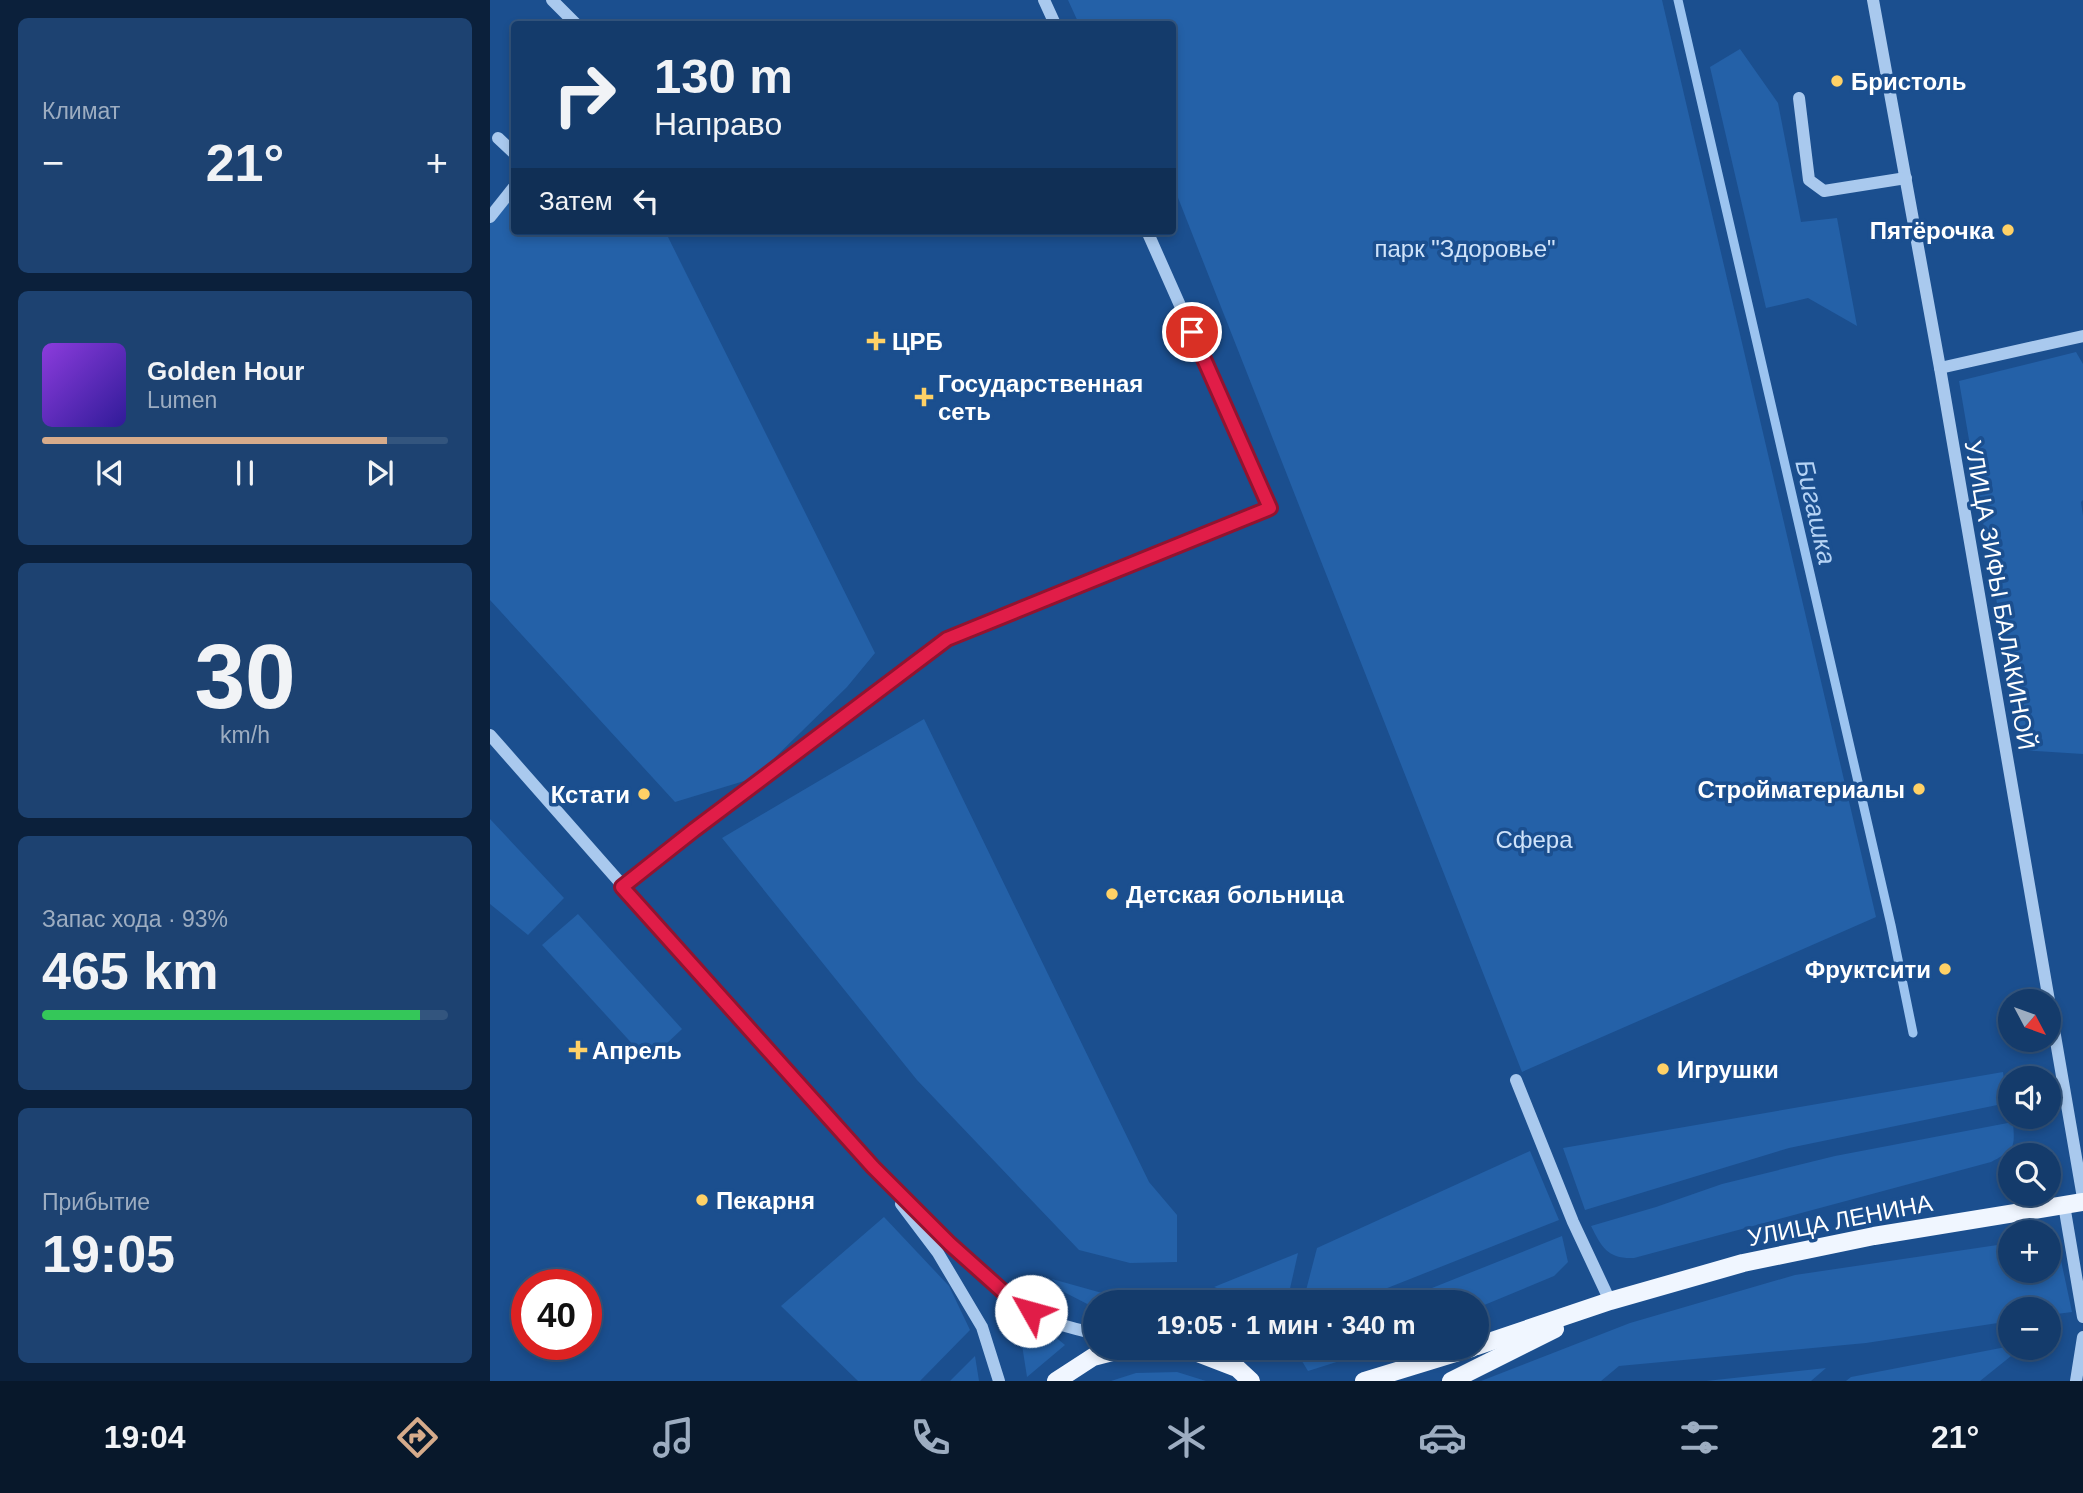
<!DOCTYPE html>
<html lang="ru">
<head>
<meta charset="utf-8">
<style>
	body { margin:0; font-family:Helvetica,sans-serif; background:#1d4271; color:#f1f3f6; height:100vh; display:flex; flex-direction:column; font-size:26px; white-space:nowrap }
	* { box-sizing:border-box; margin:0 }
	p { font-size:23px; color:#9dadc1 }
	.icon { flex:none; width:38px; height:38px; fill:none; stroke:currentColor; stroke-width:2; stroke-linecap:round; stroke-linejoin:round }
	.map { position:relative; flex:1; overflow:hidden }
	.side { display:flex; flex-direction:column; gap:18px; padding:18px; background:#0b203b; width:490px }
	.side>* { flex:none }
	.hud { position:absolute; left:21px; top:21px; width:665px; height:214px; border-radius:7px; box-shadow:0 4px 10px #0003,0 0 0 2px #33557e; background:#143b6b; color:#f1f3f6; overflow:hidden }
	.needle { width:46px; rotate:131deg }
	.buttons { position:absolute; left:1508px; top:989px; display:grid; gap:14px }
	.buttons a { display:grid; place-items:center; width:63px; height:63px; border-radius:50%; background:#143b6b; box-shadow:0 4px 10px #0003,0 0 0 2px #33557e; font-size:35px }
	.speed { position:absolute; left:21px; top:1269px; display:flex; gap:14px; font-size:35px; font-weight:700; text-align:center }
	.speed>* { display:grid; place-content:center; width:91px; height:91px; border-radius:50%; background:#143b6b; box-shadow:0 4px 10px #0003,0 0 0 2px #33557e; line-height:1 }
	.speed .limit { border:10px solid #d22; background:#fff; color:#111 }
	.pin { position:absolute; display:grid; place-items:center; width:60px; height:60px; color:#fff; margin:-30px; border:4px solid #fff; border-radius:50%; box-shadow:0 2px 7px #0007 }
	.me { position:absolute; width:77px; margin:-38px; rotate:308deg; stroke-linejoin:round; filter:drop-shadow(0 0 5px #0008) }
	.turn { display:flex; align-items:center; gap:24px; height:147px; padding:0 28px; font-size:32px }
	.turn .icon { width:91px; height:91px; stroke-width:2.5 }
	.turn b { display:block; font-size:49px; line-height:60px }
	.then { display:flex; align-items:center; height:66px; padding:0 28px; background:#0003; gap:14px; font-size:26px }
	.big { font-size:52px; font-weight:700; line-height:1.1 }
	.side .card { flex:1; display:flex; flex-direction:column; justify-content:center; gap:10px; min-width:0; padding:0 24px; border-radius:10px; background:#1d4271 }
	.side .dial { align-items:center; gap:0 }
	.dial b { font-size:91px; line-height:1 }
	.song { display:flex; align-items:center; gap:21px }
	.cover { width:84px; height:84px; border-radius:10px; background:linear-gradient(135deg,hsl(270 70% 55%),hsl(250 70% 35%)) }
	.played { height:7px; border-radius:4px; background:linear-gradient(90deg,#d6ab8b 85%,#33557e 85%) }
	.keys { display:flex; justify-content:space-around; direction:ltr }
	.heat { display:flex; justify-content:space-between; align-items:center; font-size:38px; direction:ltr }
	.charge { height:10px; border-radius:5px; background:linear-gradient(90deg,#34c759 93%,#33557e 0) }
	.trip { position:absolute; left:593px; top:1290px; width:406px; height:70px; border-radius:35px; background:#143b6b; box-shadow:0 4px 10px #0003,0 0 0 2px #33557e; font-weight:700; line-height:70px; text-align:center }
	.menu { display:flex; height:112px; justify-content:space-around; align-items:center; background:#08182b; color:#9dadc1 }
	.menu .icon { width:49px; height:49px }
	.menu .selected { color:#d6ab8b }
	.menu b { font-size:32px; color:#f1f3f6 }
	main { display:flex; flex:1; min-height:0 }
	.map>svg:first-child { display:block }
</style>
</head>
<body>
<main>
<section class="side">
<div class="card"><p>Климат</p>
<div class="heat"><a>−</a><b class="big">21°</b><a>+</a></div>
</div>
<div class="card">
<div class="song"><i class="cover"></i><div><b>Golden Hour</b><p>Lumen</p></div></div>
<div class="played"></div>
<div class="keys"><svg class="icon" aria-label="previous" viewBox="0 0 24 24"><path d="M18 5L8 12l10 7zM5 5v14"/></svg><svg class="icon" aria-label="pause" viewBox="0 0 24 24"><path d="M8 5v14M16 5v14"/></svg><svg class="icon" aria-label="next" viewBox="0 0 24 24"><path d="M6 5l10 7-10 7zM19 5v14"/></svg></div>
</div>
<div class="card dial"><b>30</b><p>km/h</p></div>
<div class="card"><p>Запас хода · 93%</p><b class="big">465 km</b><div class="charge"></div></div>
<div class="card"><p>Прибытие</p><b class="big">19:05</b></div>
</section>
<div class="map">
<svg width="1593" height="1381" viewBox="0 0 1593 1381">
	<rect width="100%" height="100%" fill="#1b4f8f"/>
	<!-- green -->
	<g fill="#2461a8">
		<path d="M578,0h594l214,917 -354,155 -349,-887 -1,-161h-93z"/>
		<path d="M1250,49l38,54 23,119 36,-4 20,108 -49,-28 -42,10 -56,-241z"/>
		<path d="M24,183v48h151l210,422 -28,34 -93,91 -79,24 -185,-202v-382z"/>
		<path d="M1586,352l7,12v136l-2,2 2,14v238l-61,-4 -63,-369z"/>
		<path d="M434,719l225,463 28,33v47l-47,1 -51,-13 -162,-170 -195,-242z"/>
		<path d="M0,819l74,79 -36,37 -38,-31z"/>
		<path d="M88,914l104,115 -34,32 -106,-116z"/>
		<path d="M1513,1072l4,31 -218,45 -204,62 -22,-62z"/>
		<path d="M1523,1122c2,26 2,27 -22,40l-357,96c-26,1 -32,-10 -43,-32l65,-19 66,-23 113,-28z"/>
		<path d="M1040,1151l29,69 -207,82h-49l14,-54z"/>
		<path d="M394,1217l65,69 21,44 -50,51h-62l-77,-75z"/>
		<path d="M1072,1236l6,26 -14,14 -77,32v-6h-80z"/>
		<path d="M1559,1242l10,9 13,61 -23,3v-6h-38v12l-145,22 -247,23 -18,15h-120l149,-58 165,-48 216,-32v27h38z"/>
		<path d="M808,1253l-11,49 -31,-1 -42,-14z"/>
		<path d="M562,1279l68,19 27,4h-51l-1,6 -33,-17z"/>
		<path d="M535,1312l40,33 -38,32 -9,-58z"/>
		<path d="M1521,1346l10,2 -41,33h-134l5,-4z"/>
		<path d="M810,1348h81l-73,23 -11,-18z"/>
		<path d="M485,1356l4,25h-29z"/>
		<path d="M1336,1368l-15,13h-105z"/>
		<path d="M687,1372l29,9h-95l25,-8z"/>
	</g>
	<g fill="none" stroke-linecap="round" stroke-linejoin="round">
		<!-- stream -->
		<path stroke="#9cc4f0" stroke-width="9" d="M1188,0l213,925 22,108"/>
		<!-- minor -->
		<g stroke="#a9c9ee" stroke-width="12">
			<path d="M62,0l24,24"/>
			<path d="M554,0l11,24"/>
			<path d="M1383,0l67,368 143,830"/>
			<path d="M1309,98l10,82 15,11 82,-13"/>
			<path d="M8,138l16,15"/>
			<path d="M0,217l24,-30"/>
			<path d="M1450,368l143,-32"/>
			<path d="M0,735c91,104 182,208 274,311 80,89 160,181 253,257 22,18 52,24 79,31"/>
			<path d="M132,887l72,-57 253,-191 323,-131 -123,-277"/>
			<path d="M1026,1080l57,142 37,79"/>
			<path d="M411,1204l37,49 44,74 17,54"/>
			<path d="M1574,1205l19,112"/>
			<path d="M1586,1381l7,-44"/>
		</g>
		<!-- major -->
		<g stroke="#f0f6ff" stroke-width="18">
			<path d="M987,1346l133,-45 133,-38 131,-27 209,-34"/>
			<path d="M695,1348l52,20 14,13"/>
			<path d="M566,1381l37,-24 35,-9"/>
			<path d="M874,1381l108,-33"/>
			<path d="M961,1381l104,-52"/>
		</g>
	</g>
	<g fill="none" stroke-linecap="round" stroke-linejoin="round">
		<!-- route casing -->
		<g stroke="#92132f" stroke-width="18">
			<path id="route" d="M541,1311l-15,-8 -66,-59 -77,-77 -251,-280 72,-57 253,-191 323,-131 -78,-176"/>
		</g>
		<!-- route -->
		<use href="#route" stroke="#e11d48" stroke-width="12"/>
	</g>
	<!-- markers -->
	<g fill="#ffd166" stroke="#1b4f8f" stroke-width="2.5">
		<circle cx="1347" cy="81" r="7"/>
		<circle cx="1518" cy="230" r="7"/>
		<path d="M382.5 330.5h7v7h7v7h-7v7h-7v-7h-7v-7h7z"/>
		<path d="M430.5 386.5h7v7h7v7h-7v7h-7v-7h-7v-7h7z"/>
		<circle cx="1429" cy="789" r="7"/>
		<circle cx="154" cy="794" r="7"/>
		<circle cx="622" cy="894" r="7"/>
		<circle cx="1455" cy="969" r="7"/>
		<path d="M84.5 1039.5h7v7h7v7h-7v7h-7v-7h-7v-7h7z"/>
		<circle cx="1173" cy="1069" r="7"/>
		<circle cx="212" cy="1200" r="7"/>
	</g>
	<g text-anchor="middle" dominant-baseline="central" stroke-width="7" stroke-linejoin="round" paint-order="stroke">
		<!-- poi labels -->
		<g font-size="24" font-weight="bold" fill="#fff" stroke="#1b4f8f" text-anchor="start">
			<text x="1361" y="81">Бристоль</text>
			<text x="1504" y="230" text-anchor="end">Пятёрочка</text>
			<text x="402" y="341">ЦРБ</text>
			<text x="448" y="383">Государственная<tspan x="448" dy="28">сеть</tspan></text>
			<text x="1415" y="789" text-anchor="end">Стройматериалы</text>
			<text x="140" y="794" text-anchor="end">Кстати</text>
			<text x="636" y="894">Детская больница</text>
			<text x="1441" y="969" text-anchor="end">Фруктсити</text>
			<text x="102" y="1050">Апрель</text>
			<text x="1187" y="1069">Игрушки</text>
			<text x="226" y="1200">Пекарня</text>
		</g>
		<!-- park labels -->
		<g font-size="24" fill="#cfe3fa" stroke="#1b4f8f">
			<text x="975" y="248">парк "Здоровье"</text>
			<text x="1044" y="839">Сфера</text>
		</g>
		<!-- street labels -->
		<g font-size="24" fill="#fff" stroke="#1b4f8f">
			<text transform="translate(1510 595) rotate(80)">УЛИЦА ЗИФЫ БАЛАКИНОЙ</text>
			<text transform="translate(1350 1220) rotate(-11)">УЛИЦА ЛЕНИНА</text>
		</g>
		<!-- water labels -->
		<g font-size="26" font-style="italic" fill="#b5d3f5" stroke="#1b4f8f">
			<text transform="translate(1326 512) rotate(77)">Бигашка</text>
		</g>
	</g>
</svg>
<div class="buttons">
<a><svg class="needle" viewBox="-14 -14 28 28"><path d="M0-13l5 13h-10z" fill="#e53935"/><path d="M0 13l5-13h-10z" fill="#9dadc1"/></svg></a>
<a><svg class="icon" aria-label="sound" viewBox="0 0 24 24"><path d="M4 9h4l5-4v14l-5-4H4zM17 9q2 3 0 6"/></svg></a>
<a><svg class="icon" aria-label="search" viewBox="0 0 24 24"><circle cx="10" cy="10" r="6"/><path d="M15 15l6 6"/></svg></a>
<a>+</a>
<a>−</a>
</div>
<div class="speed"><div class="limit">40</div></div>
<div class="pin" style="left:702px;top:332px;background:#d93025"><svg class="icon" aria-label="arrive" viewBox="0 0 24 24"><path d="M6 21V4h12l-3 4 3 4H6"/></svg></div>
<svg class="me" style="left:541px;top:1311px" viewBox="-20 -20 40 40"><circle r="19" fill="#fff"/><path d="M0-13L10 11 0 6-10 11z" fill="#e11d48"/></svg>
<div class="trip">19:05 · 1 мин · 340 m</div>
<div class="hud">
<div class="turn"><svg class="icon" aria-label="right" viewBox="0 0 24 24"><path d="M7 20v-9h11M14 6l5 5-5 5"/></svg><div><b>130 m</b>Направо</div></div>
<div class="then">Затем<svg class="icon" aria-label="left" viewBox="0 0 24 24"><path d="M17 20v-9H6M10 6l-5 5 5 5"/></svg></div>
</div>
</div>
</main>
<nav class="menu">
<b>19:04</b>
<svg class="icon selected" aria-label="directions" viewBox="0 0 24 24"><path d="M12 3l9 9-9 9-9-9zM9 14v-3h6M13 9l2 2-2 2"/></svg>
<svg class="icon" aria-label="music" viewBox="0 0 24 24"><path d="M9 18V5l10-2v13"/><circle cx="6" cy="18" r="3"/><circle cx="16" cy="16" r="3"/></svg>
<svg class="icon" aria-label="phone" viewBox="0 0 24 24"><path d="M5 4h4l2 5-3 2q2 4 5 5l2-3 5 2v4C11 20 4 13 5 4z"/></svg>
<svg class="icon" aria-label="climate" viewBox="0 0 24 24"><path d="M12 3v18M4 7l16 10M4 17L20 7"/></svg>
<svg class="icon" aria-label="car" viewBox="0 0 24 24"><path d="M5 17H2v-5l4-1 3-4h7l3 4 3 1v5h-3M9 17h6M6 11h13"/><circle cx="7" cy="17" r="2"/><circle cx="17" cy="17" r="2"/></svg>
<svg class="icon" aria-label="filters" viewBox="0 0 24 24"><path d="M4 7h16M4 17h16"/><circle cx="9" cy="7" r="2"/><circle cx="15" cy="17" r="2"/></svg>
<b>21°</b>
</nav>
</body>
</html>
